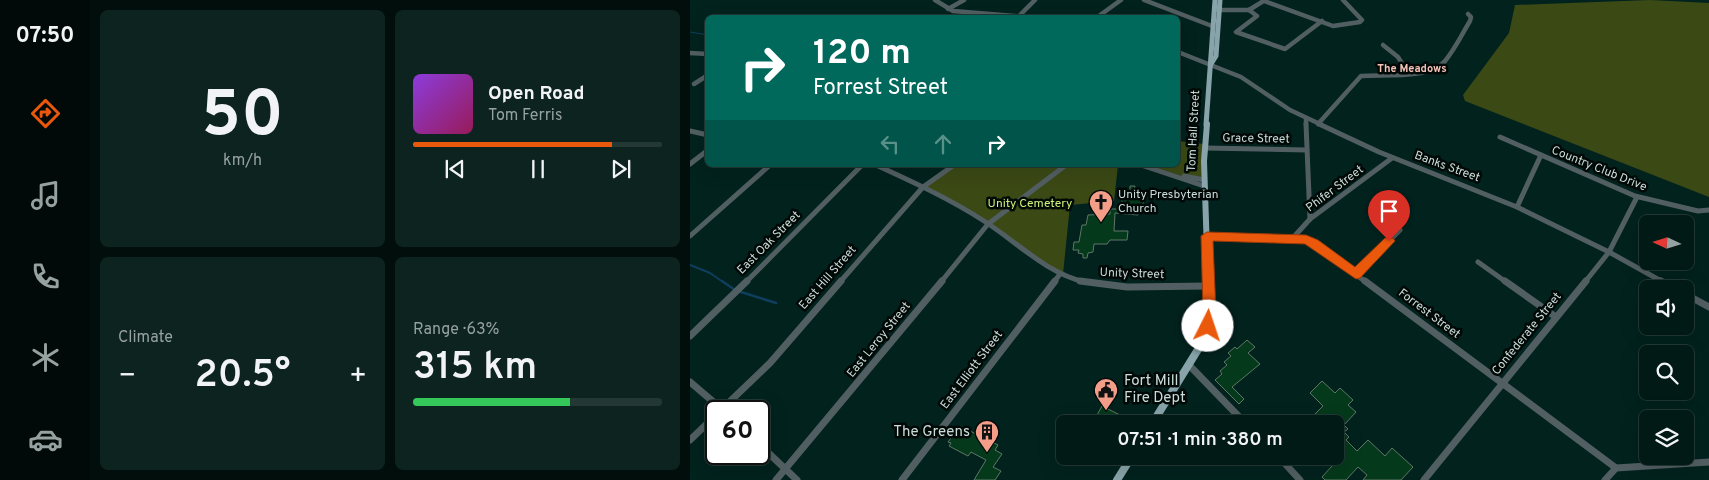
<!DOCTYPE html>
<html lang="en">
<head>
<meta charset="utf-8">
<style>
	body { margin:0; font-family:Overpass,sans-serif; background:#0c231f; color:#f1f3f6; height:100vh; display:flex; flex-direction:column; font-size:19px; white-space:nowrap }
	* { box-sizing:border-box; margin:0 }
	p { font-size:16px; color:#96a1a1 }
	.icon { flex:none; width:28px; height:28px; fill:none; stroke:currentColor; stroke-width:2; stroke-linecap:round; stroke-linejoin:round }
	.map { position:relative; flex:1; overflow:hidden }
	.details { display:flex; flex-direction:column; gap:10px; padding:10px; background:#010e0c; width:600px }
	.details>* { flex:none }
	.hud { position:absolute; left:15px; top:15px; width:475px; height:152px; border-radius:8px; box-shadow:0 5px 20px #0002,0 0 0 1px #233835; background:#00695c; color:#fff; overflow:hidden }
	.needle { width:32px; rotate:274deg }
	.fabs { position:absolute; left:949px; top:215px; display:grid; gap:10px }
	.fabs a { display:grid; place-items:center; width:55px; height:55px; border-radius:8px; background:#021a16; box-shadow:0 5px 20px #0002,0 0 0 1px #233835; font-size:25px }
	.speed { position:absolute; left:15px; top:400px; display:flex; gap:10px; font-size:25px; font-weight:700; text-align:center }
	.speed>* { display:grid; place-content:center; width:65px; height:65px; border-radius:50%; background:#021a16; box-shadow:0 5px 20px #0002,0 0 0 1px #233835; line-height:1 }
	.speed .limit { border:2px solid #111; border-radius:8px; background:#fff; color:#111 }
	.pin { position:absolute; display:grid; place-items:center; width:42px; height:42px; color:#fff; margin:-51px -21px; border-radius:50% 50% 50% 0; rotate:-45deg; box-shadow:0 0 5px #0007 }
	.pin .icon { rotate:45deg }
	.me { position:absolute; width:55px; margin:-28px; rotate:4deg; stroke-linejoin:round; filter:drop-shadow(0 0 4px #0008) }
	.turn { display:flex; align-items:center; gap:18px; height:105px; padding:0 25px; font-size:22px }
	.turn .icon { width:65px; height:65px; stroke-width:2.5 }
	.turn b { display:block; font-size:35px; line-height:42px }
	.lanes { display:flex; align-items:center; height:48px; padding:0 25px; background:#0003; justify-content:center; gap:25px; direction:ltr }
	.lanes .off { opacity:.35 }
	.big { font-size:38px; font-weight:600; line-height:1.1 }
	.details .tile { flex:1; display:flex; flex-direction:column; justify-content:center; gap:8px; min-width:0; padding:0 18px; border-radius:8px; background:#0c231f }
	.details .dial { align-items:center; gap:0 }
	.dial b { font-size:65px; line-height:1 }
	.song { display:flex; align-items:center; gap:15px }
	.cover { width:60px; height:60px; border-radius:8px; background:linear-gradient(135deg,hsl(270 70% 55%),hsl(330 70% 35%)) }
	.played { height:5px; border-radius:2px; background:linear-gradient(90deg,#ea580c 80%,#233835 80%) }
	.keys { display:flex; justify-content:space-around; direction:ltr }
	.heat { display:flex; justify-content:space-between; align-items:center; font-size:28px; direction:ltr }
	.charge { height:8px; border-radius:4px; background:linear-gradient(90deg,#34c759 63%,#233835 0) }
	.details .tiles { flex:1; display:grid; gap:10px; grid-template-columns:repeat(2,1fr) }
	.trip { position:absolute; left:366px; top:415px; width:288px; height:50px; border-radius:8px; background:#021a16; box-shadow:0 5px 20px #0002,0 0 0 1px #233835; font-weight:600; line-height:50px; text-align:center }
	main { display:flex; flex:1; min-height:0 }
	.menu { display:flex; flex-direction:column; width:90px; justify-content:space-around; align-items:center; background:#010a09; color:#96a1a1 }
	.menu .icon { width:35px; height:35px }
	.menu .selected { color:#ea580c }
	.menu b { font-size:22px; color:#f1f3f6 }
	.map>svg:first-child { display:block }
</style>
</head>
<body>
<main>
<nav class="menu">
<b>07:50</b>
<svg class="icon selected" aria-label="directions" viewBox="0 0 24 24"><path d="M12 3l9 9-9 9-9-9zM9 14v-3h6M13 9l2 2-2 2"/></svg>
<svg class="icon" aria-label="music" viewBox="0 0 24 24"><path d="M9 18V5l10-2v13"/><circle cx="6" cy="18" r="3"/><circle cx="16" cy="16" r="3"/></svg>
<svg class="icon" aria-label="phone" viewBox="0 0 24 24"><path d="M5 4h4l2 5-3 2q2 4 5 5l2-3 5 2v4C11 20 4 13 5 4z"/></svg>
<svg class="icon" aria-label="climate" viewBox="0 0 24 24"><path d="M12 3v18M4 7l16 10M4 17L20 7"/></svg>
<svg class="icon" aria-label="car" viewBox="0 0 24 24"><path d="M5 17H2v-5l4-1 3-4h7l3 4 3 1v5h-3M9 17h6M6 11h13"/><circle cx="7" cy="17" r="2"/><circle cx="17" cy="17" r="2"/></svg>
</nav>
<section class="details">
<div class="tiles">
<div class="tile dial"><b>50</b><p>km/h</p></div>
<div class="tile">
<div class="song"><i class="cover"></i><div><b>Open Road</b><p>Tom Ferris</p></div></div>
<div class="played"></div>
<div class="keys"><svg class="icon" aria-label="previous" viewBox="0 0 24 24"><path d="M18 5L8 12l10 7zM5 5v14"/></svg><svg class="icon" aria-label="pause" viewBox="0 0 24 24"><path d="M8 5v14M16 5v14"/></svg><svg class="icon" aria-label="next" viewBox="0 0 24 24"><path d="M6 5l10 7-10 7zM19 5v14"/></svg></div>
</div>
<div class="tile"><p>Climate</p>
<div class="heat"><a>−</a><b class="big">20.5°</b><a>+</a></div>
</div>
<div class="tile"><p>Range · 63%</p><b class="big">315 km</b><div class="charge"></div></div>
</div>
</section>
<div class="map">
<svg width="1019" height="480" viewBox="0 0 1019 480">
	<rect width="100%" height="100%" fill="#02221e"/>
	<!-- green -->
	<g fill="#3b4915">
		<path d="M960,0l59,3v194l-244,-96 -2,-6 46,-62 6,-28z"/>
		<path d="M488,141l26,3 -1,35 -24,-2 -37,-12h36z"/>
		<path d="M265,165h163l-4,36 -44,4 -7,69 -7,-3 -45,-32 -87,-53z"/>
	</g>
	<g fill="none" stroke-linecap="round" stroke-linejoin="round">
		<!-- stream-far2 -->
		<path stroke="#0e3f5f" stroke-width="1" d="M0,32l18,3"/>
		<!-- stream-far1 -->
		<path stroke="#0e3f5f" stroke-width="2" d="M0,265l20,8 13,9"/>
		<!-- stream -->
		<g stroke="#0e3f5f" stroke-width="2.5">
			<path d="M32,281l13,9"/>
			<path d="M51,292l35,11"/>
		</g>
	</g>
	<!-- building -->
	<g fill="#05391b" stroke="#607766">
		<path d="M440,186h5l-1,5h6v4h4l-1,13h-3l-2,7 -23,-2 -1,18h14l-1,9h-17l-3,4h-13l-1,8 -5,1 -1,5h-4v-4l-5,-1 1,-3h-6l1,-8h5l3,-17h4l2,-10 22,-1v-5h11l2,-17 7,-1z"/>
		<path d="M557,340l8,7 -7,6 12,11 -28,23 12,12 -5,5 -24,-24 7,-6 -2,-3 7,-6 -3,-3 7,-6 -3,-3 7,-6 2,2z"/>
		<path d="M632,381l13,12 5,-5 13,12 -5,5 8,7 -12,13 4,4 -4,3 5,5 -3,3 11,11 11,-11 17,16 7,-8 21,19 -12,13h-38l4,-5 -9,-8 -12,13h-21l-3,-3 21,-23 -8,-8v-22h-23l-3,-4 14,-14 -13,-13z"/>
		<path d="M412,406l20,10 -5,8h-25z"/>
		<path d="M270,426l38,19 -3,5 7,4 -9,13 8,4 -6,9h-21l12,-20 -15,-8 -3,4 -19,-10 2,-3 -3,-1z"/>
	</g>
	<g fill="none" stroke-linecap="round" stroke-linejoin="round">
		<!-- minor-far2 -->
		<g stroke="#525f62" stroke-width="4.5">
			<path d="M245,0l18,11 87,7"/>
			<path d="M454,0l68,26"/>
			<path d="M574,1l69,25 27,-4 2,-2 -19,-20"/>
			<path d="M258,9l16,-9"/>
			<path d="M525,10h34l16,-10"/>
			<path d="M559,10l8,6 -21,16 49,17 37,-28"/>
			<path d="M330,15l15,-15"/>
			<path d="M406,18l25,-18"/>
			<path d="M693,45l15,12 10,16"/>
			<path d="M488,52l63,25 49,33 32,15"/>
			<path d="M0,53l18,1"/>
			<path d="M4,84l14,-9"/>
			<path d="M616,118v7"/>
			<path d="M628,124l43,-48c22,-2 69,4 84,-15 10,-12 17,-27 25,-40l1,-4 -3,-3"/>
		</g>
		<!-- minor-far1 -->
		<g stroke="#525f62" stroke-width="5">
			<path d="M616,124l4,95"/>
			<path d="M629,124l60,28 138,55 92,45 54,30"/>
			<path d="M0,131l18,4"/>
			<path d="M810,137l135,59 63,15 11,-1"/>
			<path d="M515,148l102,2"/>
			<path d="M0,164l18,-14"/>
			<path d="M186,165c37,17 74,34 108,56 33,21 62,52 101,61"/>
			<path d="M451,165l63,21"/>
			<path d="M494,176l20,4"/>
			<path d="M827,207l24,-52"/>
			<path d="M0,236l80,-71"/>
			<path d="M517,236l99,3 60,43"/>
			<path d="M602,239l18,-20 82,-61"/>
			<path d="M788,262l28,20"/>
			<path d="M666,274l44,-44"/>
			<path d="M56,282l116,-117"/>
			<path d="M150,282l83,-95 31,-22"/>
			<path d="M251,282l47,-58 78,-59"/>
			<path d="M364,282l6,-8"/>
			<path d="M895,282l24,-30 28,-55"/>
		</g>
		<!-- minor -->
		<g stroke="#525f62" stroke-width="7">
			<path d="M390,281l47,6 82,-1"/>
			<path d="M675,281l251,187"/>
			<path d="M815,281l51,36"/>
			<path d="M971,281l15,8"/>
			<path d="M995,294l24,13"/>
			<path d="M0,336l57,-55"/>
			<path d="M499,365l57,59"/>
			<path d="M0,382l34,29"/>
			<path d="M30,411l50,-48 71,-82"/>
			<path d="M0,440l26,-25"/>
			<path d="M69,444l38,36"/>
			<path d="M588,456l22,24"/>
			<path d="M86,480l166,-199"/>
			<path d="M212,480l153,-199"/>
			<path d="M734,480l162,-199"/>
			<path d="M915,480l11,-12 93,-6"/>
		</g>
		<!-- major-far2 -->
		<g stroke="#88a4aa" stroke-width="5">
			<path d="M521,64l5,-8 4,-56"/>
			<path d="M516,125l9,-125"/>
		</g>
		<!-- major-far1 -->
		<path stroke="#88a4aa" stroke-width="6" d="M517,124l-3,37 4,121"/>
		<!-- major -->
		<g stroke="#88a4aa" stroke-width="8">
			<path d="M462,424l50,-81 7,-21 -1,-41"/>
			<path d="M427,480l15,-24"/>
		</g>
	</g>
	<!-- route -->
	<path fill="#ea580c" stroke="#983908" d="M517,232l99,3 12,5 37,27 30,-29h8l2,3 -35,37 -4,1 -51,-35 -92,-3 3,73 -4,16 -4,2 -5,-2 -2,-4 2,-12 -2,-78z"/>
	<!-- icons -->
	<defs>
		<g id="church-pin" transform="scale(1.25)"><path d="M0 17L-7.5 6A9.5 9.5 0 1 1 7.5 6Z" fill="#f49e8a" stroke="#010907"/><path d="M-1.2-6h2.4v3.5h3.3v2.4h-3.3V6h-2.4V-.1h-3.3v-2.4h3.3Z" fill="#111"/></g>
		<g id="civic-pin" transform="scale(1.25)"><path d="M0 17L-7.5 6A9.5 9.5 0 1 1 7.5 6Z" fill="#f49e8a" stroke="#010907"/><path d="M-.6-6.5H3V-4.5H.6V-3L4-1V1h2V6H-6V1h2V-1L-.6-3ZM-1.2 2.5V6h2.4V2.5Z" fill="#111"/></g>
		<g id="building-pin" transform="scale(1.25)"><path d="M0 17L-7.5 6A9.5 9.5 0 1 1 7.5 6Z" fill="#f49e8a" stroke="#010907"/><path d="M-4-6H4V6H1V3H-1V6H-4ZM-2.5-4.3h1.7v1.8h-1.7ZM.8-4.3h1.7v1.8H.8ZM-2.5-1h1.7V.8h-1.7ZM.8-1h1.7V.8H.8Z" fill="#111"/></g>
	</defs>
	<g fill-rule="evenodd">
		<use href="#church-pin" x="411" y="202"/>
		<use href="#civic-pin" x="416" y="390"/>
		<use href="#building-pin" x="297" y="432"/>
	</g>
	<g text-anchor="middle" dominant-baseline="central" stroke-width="5" stroke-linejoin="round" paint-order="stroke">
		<!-- far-neighbourhood labels -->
		<g font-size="11" font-weight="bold" fill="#f5c3b8" stroke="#010907">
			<text x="722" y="69">The Meadows</text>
		</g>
		<!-- street labels -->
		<g font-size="12" fill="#ccddd9" stroke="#010907">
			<text transform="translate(504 131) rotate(-87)">Tom Hall Street</text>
			<text transform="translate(566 139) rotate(1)">Grace Street</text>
			<text transform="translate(757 167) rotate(20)">Banks Street</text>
			<text transform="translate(909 169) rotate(22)">Country Club Drive</text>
			<text transform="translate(645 189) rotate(-37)">Phifer Street</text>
			<text transform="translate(79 243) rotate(-45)">East Oak Street</text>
			<text transform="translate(442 274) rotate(2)">Unity Street</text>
			<text transform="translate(138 278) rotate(-49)">East Hill Street</text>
			<text transform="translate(739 314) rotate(37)">Forrest Street</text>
			<text transform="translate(837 334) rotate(-51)">Confederate Street</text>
			<text transform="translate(189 340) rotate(-51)">East Leroy Street</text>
			<text transform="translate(282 370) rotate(-53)">East Elliott Street</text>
		</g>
		<!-- poi labels -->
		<g font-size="12" fill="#ccddd9" stroke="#010907" text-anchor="start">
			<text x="428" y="195">Unity Presbyterian<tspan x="428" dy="14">Church</tspan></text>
		</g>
		<!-- park labels -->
		<g font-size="12" fill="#cff278" stroke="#010907">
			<text x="340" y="204">Unity Cemetery</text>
		</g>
		<!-- near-poi labels -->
		<g font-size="15" fill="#ccddd9" stroke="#010907" text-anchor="start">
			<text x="434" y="381">Fort Mill<tspan x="434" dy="17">Fire Dept</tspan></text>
			<text x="280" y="432" text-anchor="end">The Greens</text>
		</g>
	</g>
</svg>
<div class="fabs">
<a><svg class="needle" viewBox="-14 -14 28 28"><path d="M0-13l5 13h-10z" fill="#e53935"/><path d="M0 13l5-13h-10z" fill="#96a1a1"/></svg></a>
<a><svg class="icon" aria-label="sound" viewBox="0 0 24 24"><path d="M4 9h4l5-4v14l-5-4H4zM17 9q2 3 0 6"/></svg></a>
<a><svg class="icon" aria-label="search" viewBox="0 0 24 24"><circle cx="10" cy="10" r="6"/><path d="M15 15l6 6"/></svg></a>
<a><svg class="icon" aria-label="layers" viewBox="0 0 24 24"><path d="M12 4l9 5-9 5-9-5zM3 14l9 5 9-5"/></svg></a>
</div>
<div class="speed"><div class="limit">60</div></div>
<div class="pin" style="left:699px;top:241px;background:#d93025"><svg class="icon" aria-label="arrive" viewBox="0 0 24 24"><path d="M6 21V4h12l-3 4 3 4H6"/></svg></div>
<svg class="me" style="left:518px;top:326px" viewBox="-20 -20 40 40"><circle r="19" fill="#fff"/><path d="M0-13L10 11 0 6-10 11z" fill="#ea580c"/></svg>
<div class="trip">07:51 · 1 min · 380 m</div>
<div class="hud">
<div class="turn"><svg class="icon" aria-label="right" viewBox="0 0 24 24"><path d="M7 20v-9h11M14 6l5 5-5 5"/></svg><div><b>120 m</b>Forrest Street</div></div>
<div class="lanes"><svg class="icon off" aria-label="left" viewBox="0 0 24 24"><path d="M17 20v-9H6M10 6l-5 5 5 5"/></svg><svg class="icon off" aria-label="ahead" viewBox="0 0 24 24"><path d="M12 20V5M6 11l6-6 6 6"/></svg><svg class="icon" aria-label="right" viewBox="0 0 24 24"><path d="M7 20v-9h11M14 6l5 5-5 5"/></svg></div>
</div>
</div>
</main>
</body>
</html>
